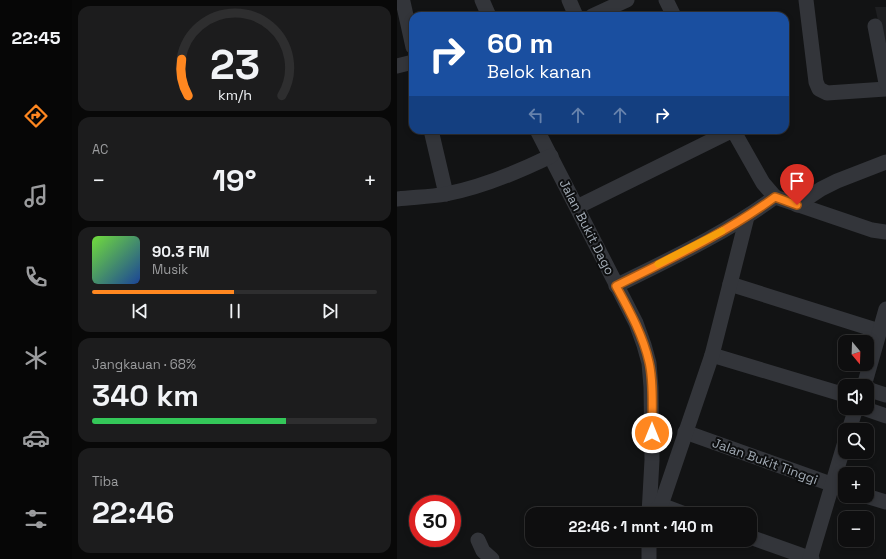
<!DOCTYPE html>
<html lang="id">
<head>
<meta charset="utf-8">
<style>
	body { margin:0; font-family:"Space Grotesk",sans-serif; background:#1c1c1d; color:#f1f3f6; height:100vh; display:flex; flex-direction:column; font-size:15px; white-space:nowrap }
	* { box-sizing:border-box; margin:0 }
	p { font-size:13px; color:#9b9c9e }
	.icon { flex:none; width:22px; height:22px; fill:none; stroke:currentColor; stroke-width:2; stroke-linecap:round; stroke-linejoin:round }
	.map { position:relative; flex:1; overflow:hidden }
	.panel { display:flex; flex-direction:column; gap:6px; padding:6px; background:#080808; width:325px }
	.panel>* { flex:none }
	.hud { position:absolute; left:12px; top:12px; width:380px; height:122px; border-radius:12px; box-shadow:0 2px 6px #0003,0 0 0 1px #2e2e2f; background:#1a4fa0; color:#fff; overflow:hidden }
	.needle { width:26px; rotate:161deg }
	.controls { position:absolute; left:441px; top:335px; display:grid; gap:8px }
	.controls a { display:grid; place-items:center; width:36px; height:36px; border-radius:8px; background:#0e0e0f; box-shadow:0 2px 6px #0003,0 0 0 1px #2e2e2f; font-size:20px }
	.speed { position:absolute; left:12px; top:495px; display:flex; gap:8px; font-size:20px; font-weight:700; text-align:center }
	.speed>* { display:grid; place-content:center; width:52px; height:52px; border-radius:50%; background:#0e0e0f; box-shadow:0 2px 6px #0003,0 0 0 1px #2e2e2f; line-height:1 }
	.speed .limit { border:6px solid #d22; background:#fff; color:#111 }
	.pin { position:absolute; display:grid; place-items:center; width:34px; height:34px; color:#fff; margin:-41px -17px; border-radius:50% 50% 50% 0; rotate:-45deg; box-shadow:0 0 4px #0007 }
	.pin .icon { rotate:45deg }
	.me { position:absolute; width:44px; margin:-22px; rotate:0deg; stroke-linejoin:round; filter:drop-shadow(0 0 3px #0008) }
	.turn { display:flex; align-items:center; gap:14px; height:84px; padding:0 12px; font-size:18px }
	.turn .icon { width:52px; height:52px; stroke-width:2.5 }
	.turn b { display:block; font-size:28px; line-height:34px }
	.lanes { display:flex; align-items:center; height:38px; padding:0 12px; background:#0003; justify-content:center; gap:20px; direction:ltr }
	.lanes .off { opacity:.35 }
	.big { font-size:30px; font-weight:700; line-height:1.1 }
	.panel .tile { flex:1; display:flex; flex-direction:column; justify-content:center; gap:6px; min-width:0; padding:0 14px; border-radius:12px; background:#1c1c1d }
	.panel .dial { align-items:center; gap:0 }
	.dial svg { height:104px; overflow:visible; fill:none; stroke:#2e2e2f; stroke-width:7; stroke-linecap:round; text-anchor:middle }
	.dial text { fill:#f1f3f6; stroke:none }
	.song { display:flex; align-items:center; gap:12px }
	.cover { width:48px; height:48px; border-radius:6px; background:linear-gradient(135deg,hsl(100 70% 55%),hsl(220 70% 35%)) }
	.played { height:4px; border-radius:2px; background:linear-gradient(90deg,#ff8720 50%,#2e2e2f 50%) }
	.keys { display:flex; justify-content:space-around; direction:ltr }
	.heat { display:flex; justify-content:space-between; align-items:center; font-size:22px; direction:ltr }
	.charge { height:6px; border-radius:3px; background:linear-gradient(90deg,#34c759 68%,#2e2e2f 0) }
	.trip { position:absolute; left:128px; top:507px; width:232px; height:40px; border-radius:12px; background:#0e0e0f; box-shadow:0 2px 6px #0003,0 0 0 1px #2e2e2f; font-weight:700; line-height:40px; text-align:center }
	main { display:flex; flex:1; min-height:0 }
	.dock { display:flex; flex-direction:column; width:72px; justify-content:space-around; align-items:center; background:#060606; color:#9b9c9e }
	.dock .icon { width:28px; height:28px }
	.dock .current { color:#ff8720 }
	.dock b { font-size:18px; color:#f1f3f6 }
	.map>svg:first-child { display:block }
</style>
</head>
<body>
<main>
<nav class="dock">
<b>22:45</b>
<svg class="icon current" aria-label="directions" viewBox="0 0 24 24"><path d="M12 3l9 9-9 9-9-9zM9 14v-3h6M13 9l2 2-2 2"/></svg>
<svg class="icon" aria-label="music" viewBox="0 0 24 24"><path d="M9 18V5l10-2v13"/><circle cx="6" cy="18" r="3"/><circle cx="16" cy="16" r="3"/></svg>
<svg class="icon" aria-label="phone" viewBox="0 0 24 24"><path d="M5 4h4l2 5-3 2q2 4 5 5l2-3 5 2v4C11 20 4 13 5 4z"/></svg>
<svg class="icon" aria-label="climate" viewBox="0 0 24 24"><path d="M12 3v18M4 7l16 10M4 17L20 7"/></svg>
<svg class="icon" aria-label="car" viewBox="0 0 24 24"><path d="M5 17H2v-5l4-1 3-4h7l3 4 3 1v5h-3M9 17h6M6 11h13"/><circle cx="7" cy="17" r="2"/><circle cx="17" cy="17" r="2"/></svg>
<svg class="icon" aria-label="filters" viewBox="0 0 24 24"><path d="M4 7h16M4 17h16"/><circle cx="9" cy="7" r="2"/><circle cx="15" cy="17" r="2"/></svg>
</nav>
<section class="panel">
<div class="tile dial"><svg viewBox="0 0 100 80">
<path d="M14 69A42 42 0 1 1 86 69"/>
<path d="M14 69A42 42 0 0 1 9 41" stroke="#ff8720"/>
<text x="50" y="56" font-size="32" font-weight="700">23</text>
<text x="50" y="72" font-size="11">km/h</text>
</svg></div>
<div class="tile"><p>AC</p>
<div class="heat"><a>−</a><b class="big">19°</b><a>+</a></div>
</div>
<div class="tile">
<div class="song"><i class="cover"></i><div><b>90.3 FM</b><p>Musik</p></div></div>
<div class="played"></div>
<div class="keys"><svg class="icon" aria-label="previous" viewBox="0 0 24 24"><path d="M18 5L8 12l10 7zM5 5v14"/></svg><svg class="icon" aria-label="pause" viewBox="0 0 24 24"><path d="M8 5v14M16 5v14"/></svg><svg class="icon" aria-label="next" viewBox="0 0 24 24"><path d="M6 5l10 7-10 7zM19 5v14"/></svg></div>
</div>
<div class="tile"><p>Jangkauan · 68%</p><b class="big">340 km</b><div class="charge"></div></div>
<div class="tile"><p>Tiba</p><b class="big">22:46</b></div>
</section>
<div class="map">
<svg width="489" height="559" viewBox="0 0 489 559">
	<rect width="100%" height="100%" fill="#121314"/>
	<!-- built -->
	<path fill="#1e1f21" d="M478,7h11v50z"/>
	<g fill="none" stroke-linecap="round" stroke-linejoin="round">
		<!-- minor -->
		<g stroke="#33353a" stroke-width="15">
			<path d="M4,0l2,2 10,45"/>
			<path d="M85,0l7,16"/>
			<path d="M172,0l7,16"/>
			<path d="M269,0l8,16"/>
			<path d="M409,0l10,82 3,7 8,4 59,-4"/>
			<path d="M195,16l35,-16"/>
			<path d="M478,26l11,57"/>
			<path d="M0,66l16,-4"/>
			<path d="M34,130l15,64"/>
			<path d="M140,130l99,193 8,22 5,18 2,24 1,73 -3,54"/>
			<path d="M378,197l97,33 14,2"/>
			<path d="M0,199c16,-2 33,-2 49,-5 37,-7 72,-22 105,-38"/>
			<path d="M400,205l24,-16 16,-8 49,-19"/>
			<path d="M180,207l156,-77 30,53 12,14"/>
			<path d="M333,284l149,47"/>
			<path d="M219,286c54,-27 110,-53 159,-89"/>
			<path d="M315,355l133,40"/>
			<path d="M467,386l22,-77"/>
			<path d="M470,389l19,6"/>
			<path d="M466,408l23,8"/>
			<path d="M452,430l7,-22"/>
			<path d="M288,432l160,57"/>
			<path d="M469,496l20,6"/>
			<path d="M264,505l24,9"/>
			<path d="M254,514l10,-9 51,-150 35,-138"/>
			<path d="M353,537l62,22"/>
			<path d="M81,540l5,11 9,8"/>
			<path d="M252,540v19"/>
			<path d="M413,559l35,-117"/>
		</g>
	</g>
	<g fill="none" stroke-linecap="round" stroke-linejoin="round">
		<!-- route casing -->
		<g stroke="#a65815" stroke-width="10">
			<path id="route" d="M255,433c0,-22 2,-50 -3,-71 -6,-27 -20,-52 -33,-76 54,-27 110,-53 159,-89l22,8"/>
		</g>
		<!-- route -->
		<use href="#route" stroke="#ff8720" stroke-width="7"/>
		<!-- slow -->
		<path stroke="#f59e0b" stroke-width="7" d="M261,264l64,-33"/>
	</g>
	<g text-anchor="middle" dominant-baseline="central" stroke-width="4" stroke-linejoin="round" paint-order="stroke">
		<!-- street labels -->
		<g font-size="13" fill="#a3acb6" stroke="#0d0e0f">
			<text transform="translate(190 227) rotate(63)">Jalan Bukit Dago</text>
			<text transform="translate(368 461) rotate(20)">Jalan Bukit Tinggi</text>
		</g>
	</g>
</svg>
<div class="controls">
<a><svg class="needle" viewBox="-14 -14 28 28"><path d="M0-13l5 13h-10z" fill="#e53935"/><path d="M0 13l5-13h-10z" fill="#9b9c9e"/></svg></a>
<a><svg class="icon" aria-label="sound" viewBox="0 0 24 24"><path d="M4 9h4l5-4v14l-5-4H4zM17 9q2 3 0 6"/></svg></a>
<a><svg class="icon" aria-label="search" viewBox="0 0 24 24"><circle cx="10" cy="10" r="6"/><path d="M15 15l6 6"/></svg></a>
<a>+</a>
<a>−</a>
</div>
<div class="speed"><div class="limit">30</div></div>
<div class="pin" style="left:400px;top:205px;background:#d93025"><svg class="icon" aria-label="arrive" viewBox="0 0 24 24"><path d="M6 21V4h12l-3 4 3 4H6"/></svg></div>
<svg class="me" style="left:255px;top:433px" viewBox="-20 -20 40 40"><circle r="17" fill="#ff8720" stroke="#fff" stroke-width="3"/><path d="M0-11L8 9 0 5-8 9z" fill="#fff"/></svg>
<div class="trip">22:46 · 1 mnt · 140 m</div>
<div class="hud">
<div class="turn"><svg class="icon" aria-label="right" viewBox="0 0 24 24"><path d="M7 20v-9h11M14 6l5 5-5 5"/></svg><div><b>60 m</b>Belok kanan</div></div>
<div class="lanes"><svg class="icon off" aria-label="left" viewBox="0 0 24 24"><path d="M17 20v-9H6M10 6l-5 5 5 5"/></svg><svg class="icon off" aria-label="ahead" viewBox="0 0 24 24"><path d="M12 20V5M6 11l6-6 6 6"/></svg><svg class="icon off" aria-label="ahead" viewBox="0 0 24 24"><path d="M12 20V5M6 11l6-6 6 6"/></svg><svg class="icon" aria-label="right" viewBox="0 0 24 24"><path d="M7 20v-9h11M14 6l5 5-5 5"/></svg></div>
</div>
</div>
</main>
</body>
</html>
